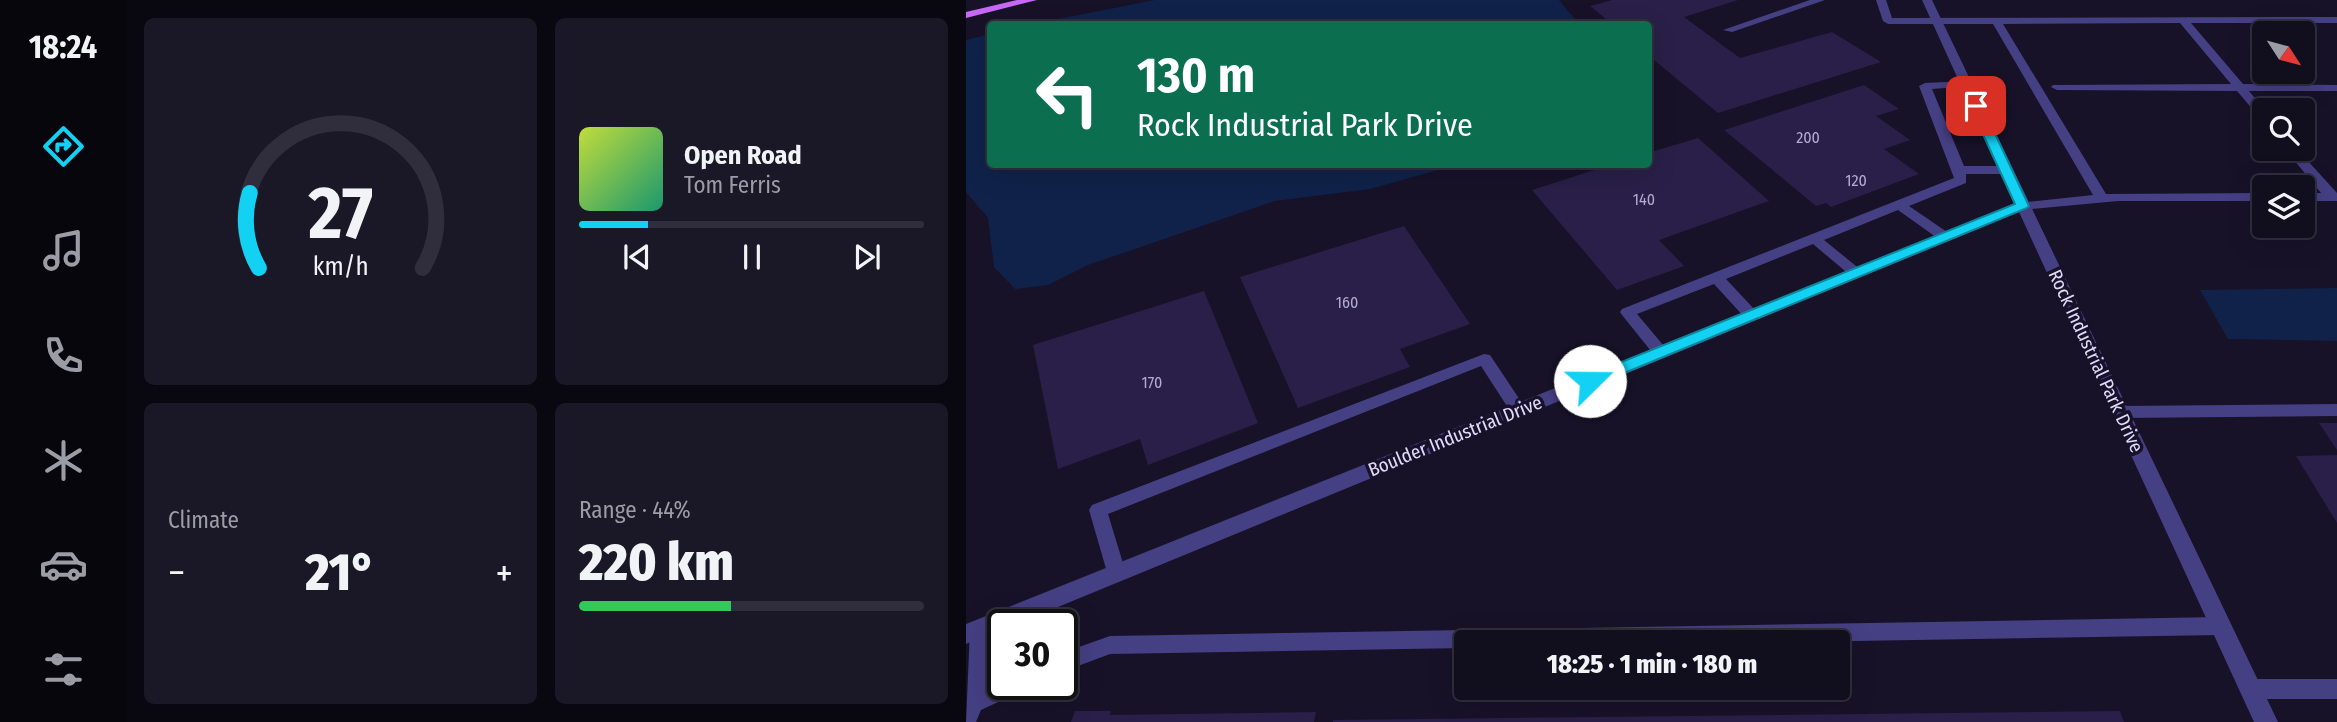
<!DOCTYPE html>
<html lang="en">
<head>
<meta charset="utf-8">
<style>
	body { margin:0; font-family:"Fira Sans Condensed",sans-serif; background:#1a1727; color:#f1f3f6; height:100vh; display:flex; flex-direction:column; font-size:26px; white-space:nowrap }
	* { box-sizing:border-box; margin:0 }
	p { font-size:23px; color:#9c9ca4 }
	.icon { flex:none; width:38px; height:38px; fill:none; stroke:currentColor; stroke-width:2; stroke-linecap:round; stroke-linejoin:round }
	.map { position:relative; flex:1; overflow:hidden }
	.sheet { display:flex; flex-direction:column; gap:18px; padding:18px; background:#090810; width:840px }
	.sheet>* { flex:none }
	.banner { position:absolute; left:21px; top:21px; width:665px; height:147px; border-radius:7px; box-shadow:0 7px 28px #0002,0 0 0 2px #302e3c; background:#0b6e4f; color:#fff; overflow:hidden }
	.needle { width:46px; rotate:126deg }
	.fabs { position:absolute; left:1286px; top:21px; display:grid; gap:14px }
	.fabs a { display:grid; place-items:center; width:63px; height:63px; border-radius:7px; background:#110e1e; box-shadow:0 7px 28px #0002,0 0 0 2px #302e3c; font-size:35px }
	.speed { position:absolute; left:21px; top:609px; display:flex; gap:14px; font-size:35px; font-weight:700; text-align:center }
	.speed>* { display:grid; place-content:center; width:91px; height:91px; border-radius:50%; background:#110e1e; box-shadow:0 7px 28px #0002,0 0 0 2px #302e3c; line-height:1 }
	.speed .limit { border:4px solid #111; border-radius:10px; background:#fff; color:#111 }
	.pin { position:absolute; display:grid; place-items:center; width:60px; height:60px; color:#fff; margin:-30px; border-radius:14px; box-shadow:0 4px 10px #0006 }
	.me { position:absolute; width:77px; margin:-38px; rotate:68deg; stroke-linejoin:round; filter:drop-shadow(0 0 5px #0008) }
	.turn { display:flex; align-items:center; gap:24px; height:147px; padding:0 35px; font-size:32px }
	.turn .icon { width:91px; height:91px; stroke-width:2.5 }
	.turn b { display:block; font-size:49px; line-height:60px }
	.big { font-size:52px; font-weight:800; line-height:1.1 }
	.sheet .tile { flex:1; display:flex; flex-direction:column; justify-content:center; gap:10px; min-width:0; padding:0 24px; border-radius:10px; background:#1a1727 }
	.sheet .dial { align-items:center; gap:0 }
	.dial svg { height:182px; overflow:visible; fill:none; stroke:#302e3c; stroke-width:7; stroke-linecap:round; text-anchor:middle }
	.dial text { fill:#f1f3f6; stroke:none }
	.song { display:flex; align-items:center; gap:21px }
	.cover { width:84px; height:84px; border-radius:10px; background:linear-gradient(135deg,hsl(70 70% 55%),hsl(160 70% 35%)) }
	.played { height:7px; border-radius:4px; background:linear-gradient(90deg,#12d1f2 20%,#302e3c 20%) }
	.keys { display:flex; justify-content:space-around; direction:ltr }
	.heat { display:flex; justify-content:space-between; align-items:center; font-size:38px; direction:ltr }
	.charge { height:10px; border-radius:5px; background:linear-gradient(90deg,#34c759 44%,#302e3c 0) }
	.sheet .tiles { flex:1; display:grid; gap:18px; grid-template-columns:repeat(2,1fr) }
	.trip { position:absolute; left:488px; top:630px; width:396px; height:70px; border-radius:7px; background:#110e1e; box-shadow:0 7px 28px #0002,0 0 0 2px #302e3c; font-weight:800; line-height:70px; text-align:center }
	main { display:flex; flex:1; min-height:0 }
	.dock { display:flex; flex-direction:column; width:126px; justify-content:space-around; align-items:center; background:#07060c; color:#9c9ca4 }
	.dock .icon { width:49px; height:49px }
	.dock .current { color:#12d1f2 }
	.dock b { font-size:32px; color:#f1f3f6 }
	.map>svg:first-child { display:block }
</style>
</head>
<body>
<main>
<nav class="dock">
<b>18:24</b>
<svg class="icon current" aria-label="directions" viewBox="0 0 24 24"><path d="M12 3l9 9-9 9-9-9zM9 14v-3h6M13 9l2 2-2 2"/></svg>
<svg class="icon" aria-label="music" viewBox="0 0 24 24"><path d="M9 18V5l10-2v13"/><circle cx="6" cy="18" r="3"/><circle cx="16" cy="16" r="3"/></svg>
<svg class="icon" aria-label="phone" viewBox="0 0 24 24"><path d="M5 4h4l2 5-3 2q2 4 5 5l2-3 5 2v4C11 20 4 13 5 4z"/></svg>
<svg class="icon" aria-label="climate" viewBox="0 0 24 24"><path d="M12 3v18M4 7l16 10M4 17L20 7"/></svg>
<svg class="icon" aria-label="car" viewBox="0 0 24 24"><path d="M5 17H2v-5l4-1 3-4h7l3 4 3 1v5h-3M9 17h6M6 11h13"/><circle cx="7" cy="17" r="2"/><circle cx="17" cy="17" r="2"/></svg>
<svg class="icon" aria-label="filters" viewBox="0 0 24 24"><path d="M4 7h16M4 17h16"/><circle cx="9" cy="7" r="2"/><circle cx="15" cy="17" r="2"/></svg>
</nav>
<section class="sheet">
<div class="tiles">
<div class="tile dial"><svg viewBox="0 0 100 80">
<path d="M14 69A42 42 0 1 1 86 69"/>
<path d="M14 69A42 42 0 0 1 10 36" stroke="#12d1f2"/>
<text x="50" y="56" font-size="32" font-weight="700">27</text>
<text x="50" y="72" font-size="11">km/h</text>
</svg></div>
<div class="tile">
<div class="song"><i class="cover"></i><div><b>Open Road</b><p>Tom Ferris</p></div></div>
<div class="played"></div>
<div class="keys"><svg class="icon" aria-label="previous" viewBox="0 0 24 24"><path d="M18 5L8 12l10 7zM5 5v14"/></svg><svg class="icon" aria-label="pause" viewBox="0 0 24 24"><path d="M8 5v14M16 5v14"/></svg><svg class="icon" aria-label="next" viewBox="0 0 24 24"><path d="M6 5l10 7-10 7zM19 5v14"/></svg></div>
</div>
<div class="tile"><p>Climate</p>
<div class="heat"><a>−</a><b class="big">21°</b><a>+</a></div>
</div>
<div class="tile"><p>Range · 44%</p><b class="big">220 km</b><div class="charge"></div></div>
</div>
</section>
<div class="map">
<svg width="1371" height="722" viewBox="0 0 1371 722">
	<rect width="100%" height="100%" fill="#171228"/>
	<!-- water -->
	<g fill="#102249">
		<path d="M189,0h404l20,24h-546z"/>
		<path d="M24,34v130l466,1 -86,24 -95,12 -187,64 -40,20 -33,4 -21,-22 -6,-49 -22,-26v-152z"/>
		<path d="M1371,288v53l-109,-2 -28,-49z"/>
	</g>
	<!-- building -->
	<g fill="#291f48">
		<path d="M646,0h126l-54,17 56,41 92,-26 49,30 -163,51 -70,-58v-31h-36l-22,-18z"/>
		<path d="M898,85l35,24 -23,7 34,24 -26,9 35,25 -88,33 -5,-4 -10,3 -92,-76z"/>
		<path d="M732,138l71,63 -110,39 25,26 -67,24 -85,-100 81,-26h35v-11z"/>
		<path d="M438,226l66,98 -70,25 10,18 -112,41 -58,-131z"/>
		<path d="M238,291l54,132 -110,42 -8,-26 -82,30 -25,-124z"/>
		<path d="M1353,423h18v27z"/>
		<path d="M1371,455v68l-41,-67z"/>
		<path d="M109,711h36l-1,4 206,-3 -2,10h-243z"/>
		<path d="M1154,711l4,11h-791v-2z"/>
	</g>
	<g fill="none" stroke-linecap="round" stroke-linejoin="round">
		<!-- lane -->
		<g fill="#453f84" fill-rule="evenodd">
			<path d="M844,0h15l-93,32 -9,-2z"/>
			<path d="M910,0h10l6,18 445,-1v6h-146l52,61 94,1v6h-88l16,19 -1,10 -4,-2 -23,-27 -180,-1 -6,-3 2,-2 178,-1 -51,-61 -177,1 103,170 158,-1v8h-146l-96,9 -5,-1v-6l76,-8 -100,-171h-105l-5,-3z"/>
			<path d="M1000,81l4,1v4l-38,3 32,77h41l6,4 -6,4h-39v9l-57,23 41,28 2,3 -2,3h-10l-42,-30 -74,30 37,30 2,3 -2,3h-10l-38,-32 -87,35 30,32 3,4 -3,4h-10l-32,-35 -77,30 32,38 -8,5 -6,-1 -33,-41 -2,-3 2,-3 332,-131 -35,-92 6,-3z"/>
			<path d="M1319,149h12l40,44v8h-34v-8h18z"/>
			<path d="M518,354l6,1 34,51 2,4 -2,4h-12l-31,-48 -373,148 18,59 -3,6 -7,2 -7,-2 -20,-69 3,-5z"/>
			<path d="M1371,404v12l-218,2 -6,-2 -2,-4 2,-4 6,-2z"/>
			<path d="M1254,617l7,3 3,6 -3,6 -7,3 -424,7h-330v6l-356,6 -48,18v-19l48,-17z"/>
			<path d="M14,620l7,3 3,6 -3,57 16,-7v5h22l-3,7 -41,19 -5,12h-10l4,-93 3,-6z"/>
			<path d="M1285,679h86v20h-86l-7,-3 -4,-7 4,-7z"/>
		</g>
		<!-- street -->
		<path fill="#453f84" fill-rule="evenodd" d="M956,0h10l346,722h-24l-235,-510 -1005,413h-11v4l-37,15v-20l1049,-420z"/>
		<!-- primary -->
		<path fill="#c868f7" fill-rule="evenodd" d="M51,0h20l-71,18v-6z"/>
	</g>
	<!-- route -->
	<path fill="#12d1f2" stroke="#0c889d" stroke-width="2" d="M1010,102l6,4 47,100 -2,2 -432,177h-11l-2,-4 2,-4 431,-173 -45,-98z"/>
	<g text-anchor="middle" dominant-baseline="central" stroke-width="7" stroke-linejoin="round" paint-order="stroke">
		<!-- number labels -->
		<g font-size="16" fill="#b2acd0">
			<text x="842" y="137">200</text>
			<text x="890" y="180">120</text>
			<text x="678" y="199">140</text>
			<text x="381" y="302">160</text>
			<text x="186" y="382">170</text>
		</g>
		<!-- street labels -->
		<g font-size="19" fill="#e0dbfd" stroke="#171228">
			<text transform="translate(1130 361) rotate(65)">Rock Industrial Park Drive</text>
			<text transform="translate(489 436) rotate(-22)">Boulder Industrial Drive</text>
		</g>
	</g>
</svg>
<div class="fabs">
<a><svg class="needle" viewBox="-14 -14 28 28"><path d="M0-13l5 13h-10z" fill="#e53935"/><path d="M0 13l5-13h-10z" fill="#9c9ca4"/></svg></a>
<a><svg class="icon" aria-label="search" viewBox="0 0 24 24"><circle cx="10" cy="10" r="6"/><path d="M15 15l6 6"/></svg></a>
<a><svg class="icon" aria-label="layers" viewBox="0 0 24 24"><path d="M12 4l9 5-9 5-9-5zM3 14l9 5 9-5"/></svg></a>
</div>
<div class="speed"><div class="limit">30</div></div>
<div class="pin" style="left:1010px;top:106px;background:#d93025"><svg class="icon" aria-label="arrive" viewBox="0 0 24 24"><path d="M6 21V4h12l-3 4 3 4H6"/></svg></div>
<svg class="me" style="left:624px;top:381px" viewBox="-20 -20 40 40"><circle r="19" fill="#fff"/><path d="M0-13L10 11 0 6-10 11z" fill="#12d1f2"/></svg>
<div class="trip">18:25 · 1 min · 180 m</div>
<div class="banner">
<div class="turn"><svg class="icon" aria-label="left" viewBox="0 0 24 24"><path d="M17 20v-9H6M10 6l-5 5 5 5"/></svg><div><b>130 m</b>Rock Industrial Park Drive</div></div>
</div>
</div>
</main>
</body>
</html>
